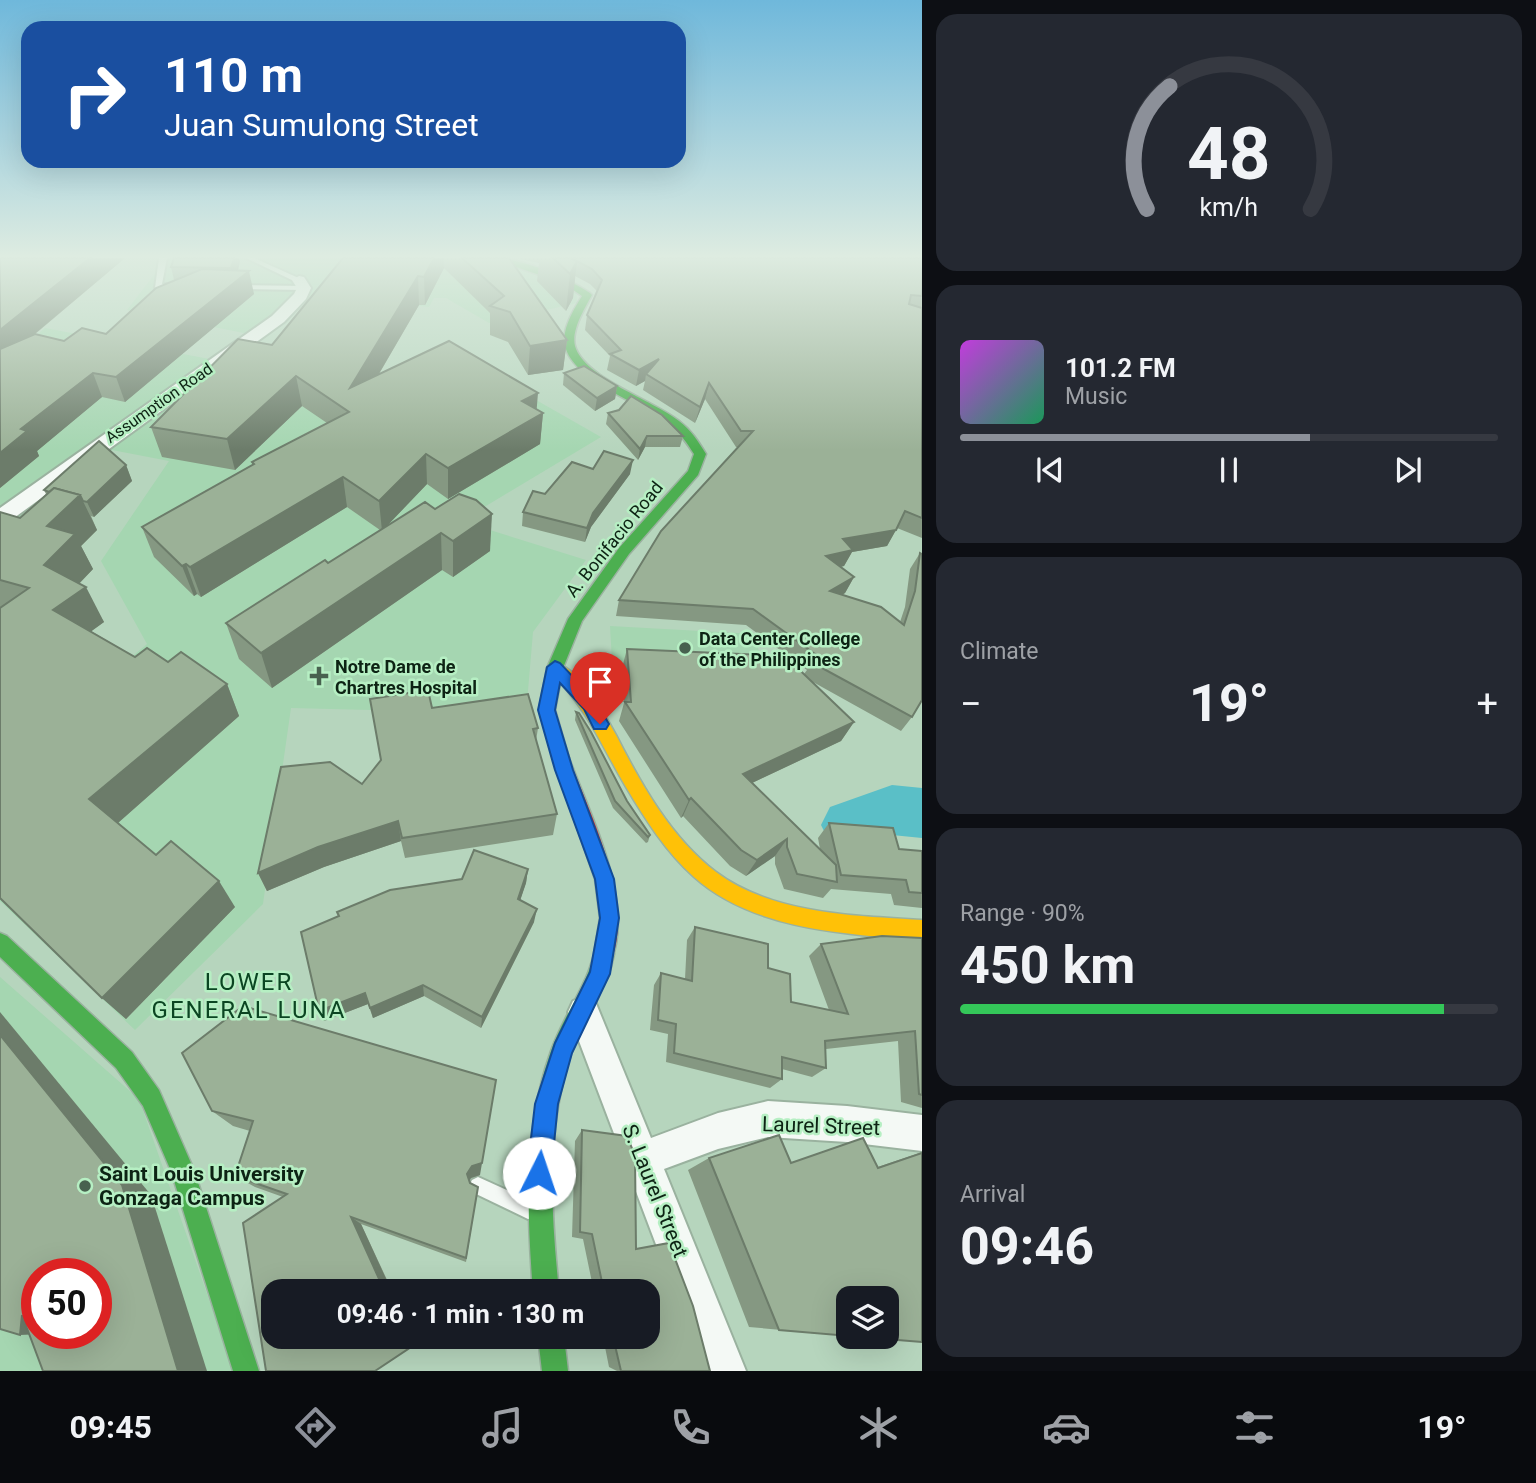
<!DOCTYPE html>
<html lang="en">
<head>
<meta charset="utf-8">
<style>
	body { margin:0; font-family:Roboto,sans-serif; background:#242831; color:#f1f3f6; height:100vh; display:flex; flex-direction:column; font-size:26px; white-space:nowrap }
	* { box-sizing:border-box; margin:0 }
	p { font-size:23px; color:#9ea1a6 }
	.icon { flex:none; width:38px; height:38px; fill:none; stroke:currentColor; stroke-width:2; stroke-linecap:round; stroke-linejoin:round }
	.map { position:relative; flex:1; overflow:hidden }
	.sheet { display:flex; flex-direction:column; gap:14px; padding:14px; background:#0d0f14; width:614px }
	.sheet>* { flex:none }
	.guide { position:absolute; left:21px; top:21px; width:665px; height:147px; border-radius:21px; box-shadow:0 7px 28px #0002; background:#1a4fa0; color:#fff; overflow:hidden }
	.controls { position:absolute; left:836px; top:1286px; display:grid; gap:14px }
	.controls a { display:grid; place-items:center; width:63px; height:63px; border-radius:14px; background:#171b24; box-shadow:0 7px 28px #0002; font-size:35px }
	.speed { position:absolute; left:21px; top:1258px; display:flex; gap:14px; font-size:35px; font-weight:700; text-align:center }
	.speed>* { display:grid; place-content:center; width:91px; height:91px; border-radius:50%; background:#171b24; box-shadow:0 7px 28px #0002; line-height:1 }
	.speed .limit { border:10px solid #d22; background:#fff; color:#111 }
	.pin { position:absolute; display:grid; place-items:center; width:60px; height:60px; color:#fff; margin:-72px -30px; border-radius:50% 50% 50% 0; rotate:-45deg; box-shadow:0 0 7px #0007 }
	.pin .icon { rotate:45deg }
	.me { position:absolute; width:77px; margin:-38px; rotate:4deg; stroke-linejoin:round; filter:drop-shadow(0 0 5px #0008) }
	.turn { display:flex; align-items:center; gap:24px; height:147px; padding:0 28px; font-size:32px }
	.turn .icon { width:91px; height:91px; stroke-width:2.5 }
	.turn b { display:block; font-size:49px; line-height:60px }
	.big { font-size:52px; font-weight:700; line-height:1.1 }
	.sheet .widget { flex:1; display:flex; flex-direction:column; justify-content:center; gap:10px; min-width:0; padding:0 24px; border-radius:21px; background:#242831 }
	.sheet .dial { align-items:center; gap:0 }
	.dial svg { height:182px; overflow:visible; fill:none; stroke:#363941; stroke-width:7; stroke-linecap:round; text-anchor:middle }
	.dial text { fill:#f1f3f6; stroke:none }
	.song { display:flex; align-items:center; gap:21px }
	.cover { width:84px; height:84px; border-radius:10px; background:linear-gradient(135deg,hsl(290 70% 55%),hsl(150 70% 35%)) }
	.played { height:7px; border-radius:4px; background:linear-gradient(90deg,#8c9099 65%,#363941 65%) }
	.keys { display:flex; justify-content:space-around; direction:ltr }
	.heat { display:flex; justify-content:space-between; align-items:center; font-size:38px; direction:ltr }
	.charge { height:10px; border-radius:5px; background:linear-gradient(90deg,#34c759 90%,#363941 0) }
	.trip { position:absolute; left:261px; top:1279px; width:399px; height:70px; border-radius:21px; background:#171b24; box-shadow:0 7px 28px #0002; font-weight:700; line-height:70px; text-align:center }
	.tab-bar { display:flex; height:112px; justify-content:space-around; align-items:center; background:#090b0e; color:#9ea1a6 }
	.tab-bar .icon { width:49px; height:49px }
	.tab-bar .selected { color:#8c9099 }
	.tab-bar b { font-size:32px; color:#f1f3f6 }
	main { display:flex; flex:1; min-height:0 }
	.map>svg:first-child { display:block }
</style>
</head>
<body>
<main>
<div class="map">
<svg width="922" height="1371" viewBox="0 0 922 1371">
	<rect width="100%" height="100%" fill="#b6d5bd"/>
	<!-- built -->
	<g fill="#a5d6b1" fill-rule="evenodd">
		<path d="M167,258h323l86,31 1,14 -88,20 -43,-25h-12l-5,9 -10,-1 -111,103 149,-54 144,82 -140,84 125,39 -53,72 -7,82 -235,-6 -28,196 -128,126 -135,-129v-133l147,-124 -46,-83 68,-100 -57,-11 -112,93v-176l45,-39 217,41 53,-74 -28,6 -38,33 -122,-24z"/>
		<path d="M610,626l145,8 8,36 -151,-9z"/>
		<path d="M0,977l139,122 95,272h-234zM37,1274h59v60h-59z"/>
	</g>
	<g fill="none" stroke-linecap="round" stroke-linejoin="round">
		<!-- river -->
		<path fill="#5abfc7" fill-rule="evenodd" d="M892,785l30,3v50l-30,-3 -42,16 -20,-8 -9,-18 9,-18z"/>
		<!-- lane casing -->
		<g stroke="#9ab29f" stroke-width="4">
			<g id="lane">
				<path d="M159,258h8l-5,26h19v4h-26z"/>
				<path d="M246,258h8l49,22 -7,2z"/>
				<path d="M235,285l69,1 4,2 -4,2 -66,-1h-3z"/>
				<path d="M478,1177l57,26 2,7 -2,7 -7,2 -56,-27 -3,-6 3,-6z"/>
			</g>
		</g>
		<!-- street casing -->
		<g stroke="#9ab29f" stroke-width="4">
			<g id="street">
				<path d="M299,276l5,1 7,11 -5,11 -22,23 -277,201 -7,2v-17l272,-192 22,-22 3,-6 -5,-8z"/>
				<path d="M584,996l11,5 56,137 67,-25 50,-12 79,5 75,9v36l-75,-9 -79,-5 -50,12 -54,20 82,202h-42l-136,-359 5,-11z"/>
			</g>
		</g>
		<!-- fast casing -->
		<g stroke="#9ab29f" stroke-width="3">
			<g id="fast">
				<path d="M490,258c30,-1 76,19 100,35l2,2c-7,13 -21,35 -17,51 9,32 78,54 104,75 12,9 19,20 27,33l-8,21 -69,79 -47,67 -19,47 -8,42 14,48 -2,5 -6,2 -6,-2 -2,-5 -14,-48 8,-42 21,-49 51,-71 69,-77 6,-17c-7,-11 -13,-20 -24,-29 -28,-22 -96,-43 -105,-79 -4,-16 9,-37 17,-50l-19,-13z"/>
				<path d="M0,933l7,3 125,116 27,38 35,80 65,201h-26l-62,-200 -28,-65 -27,-38 -116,-111z"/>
				<path d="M604,944l7,3 3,7 -3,13c-11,29 -28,55 -39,84 -27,77 -21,160 -13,241h-26c-6,-81 -10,-161 17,-238 8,-25 23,-48 34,-72 6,-11 8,-23 13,-35z"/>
				<path d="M538,1337h26l4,34h-26z"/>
			</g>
		</g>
		<!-- slow casing -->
		<g stroke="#9ab29f" stroke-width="3">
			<path id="slow" d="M555,662c25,8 49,51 61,73 25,49 55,103 100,137 56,42 138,44 206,48v20c-76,-6 -169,-10 -228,-63 -28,-25 -49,-58 -68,-90 -26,-44 -38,-78 -76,-115l-3,-4z"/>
		</g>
		<!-- jam casing -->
		<g stroke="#9ab29f" stroke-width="3">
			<path id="jam" d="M561,751l6,2 2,5c21,57 66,144 42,203l-7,3 -7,-3 -3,-7 6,-36 -5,-39 -42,-121 2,-5z"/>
		</g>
		<!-- lane -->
		<use href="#lane" fill="#f4f9f5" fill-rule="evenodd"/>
		<!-- street -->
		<use href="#street" fill="#f4f9f5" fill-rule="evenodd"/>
		<!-- fast -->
		<use href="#fast" fill="#4caf50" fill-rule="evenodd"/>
		<!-- slow -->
		<use href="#slow" fill="#ffc107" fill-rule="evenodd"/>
		<!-- jam -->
		<use href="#jam" fill="#c62828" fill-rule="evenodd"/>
	</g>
	<!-- wall -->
	<g fill="#859882">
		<path d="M0,258h125l-91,77 30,6 42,-7 68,-54 -3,-13 69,-6 -2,10 16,23 -129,108 -23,-5 -65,54 2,5 -39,32z"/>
		<path d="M343,258h166l58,82 -4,30 -35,5 -20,-33 -18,-7v-22l-46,-45 -19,37h-6l-40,69 157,36 7,3 -3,31 -92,55 -21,-15 -41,43 39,-25 65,49 -37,26 -11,-7 -170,118 -33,-29 -13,-36 102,-60 52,-33 -33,-23 -146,90 -4,-3 -3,2 -40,-39 -12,-30 110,-62v-3l75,-39 -25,-17 -67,64 -73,-13 -11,-30 121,-82z"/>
		<path d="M516,258h406v280l-25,-10 -10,18 -35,6 -8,14 -4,1 14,10 -9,16 -3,2 58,27 5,-15 5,-38 10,-16 -8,164 -11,14 -88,-49 41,40 -13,19 -89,42 68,66 -2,-11 11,-15 70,26 23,2v57l-28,-3 -3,-11 -60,-5 -8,9 -39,-9 -9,-25v-8l-29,20 -16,-10 -47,-50 -2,2 -62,-97 5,-18 -2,-35 5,-19 177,25 3,-4 -61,-45 -130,-9 3,-16 119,-153h-2l-31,-48 -10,24 -52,-33 2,-9 -9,5 -29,-16 3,-14 -25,-26 2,-15 10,-24 -7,-7 -15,-8 -2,22 -7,13 -29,-30 2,-18z"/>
		<path d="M564,373l53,13 -2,13 -20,12 -32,-26z"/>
		<path d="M608,413l75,23 -3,11h-35l-7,13 -32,-36z"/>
		<path d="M126,465l6,16 -38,36 -3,-1 6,14 -16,16 12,23 -14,15 25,38 -13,9 44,26 33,5 59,22 12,32 -121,107 38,32 79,52 -109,112 -24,-21 -102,-100v-386l20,6 26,-24 -2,-4z"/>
		<path d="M593,469l37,5 -39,53 -6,15 -63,-16 1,-14 22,-18z"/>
		<path d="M370,699l62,9 106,20 -2,13 21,73 -4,21 -148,23 -4,-17 -77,26 -57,24 -9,-18 104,-89 19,-23z"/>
		<path d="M576,712l51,89 23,34 -2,7 -2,1 -33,-35 -38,-88z"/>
		<path d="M528,869l-2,14 -6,17 14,22 -53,106 -57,-32 -51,22 -5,-14 -44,17 15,-105z"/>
		<path d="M695,927l73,41 23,34 38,8 -20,-54 12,-12 101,-6v170l-21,-6 -3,-61 -72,8v19l-14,9 -30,-8v10l-12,9 -104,-26 2,-28 -18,-4 4,-45 7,-12 24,6 2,-39z"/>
		<path d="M212,1111l268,64 -9,3 -2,2 1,3 8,4 -12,75 -105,-38 55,118 -5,5 -128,-150 -28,-10 -20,-11 15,-45 -17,-5z"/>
		<path d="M582,1130l54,119 74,122h-93l-8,-4 -6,-30h45v-45h-54l-11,-53 -11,-2 3,-96z"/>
		<path d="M922,1152l-73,184 -100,-9 -61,-157 21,-12 169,9z"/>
	</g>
	<!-- shaded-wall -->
	<g fill="#6c7c6a">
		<path d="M90,258h35l-125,105v-33z"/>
		<path d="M234,258h5l1,3 -5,21 -4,-14z"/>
		<path d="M434,258h9l1,10 -19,37 -1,-28z"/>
		<path d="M577,261l-4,37 -7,13 4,-37z"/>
		<path d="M249,271l5,23 -129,108 -9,-25z"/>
		<path d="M418,276l1,29 -66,113 -3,-30z"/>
		<path d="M567,340l-4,30 -35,5 2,-29z"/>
		<path d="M659,359l-13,15 -1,7 -9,5 3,-16z"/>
		<path d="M93,373l9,24 -65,54 2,5 -39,32v-35l21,-24z"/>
		<path d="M296,376l6,30 -67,64 -8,-31z"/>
		<path d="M709,383l-4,16 -10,24 5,-16z"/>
		<path d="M617,386l-2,13 -20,12 2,-13z"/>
		<path d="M538,393l-2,24 7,-4 -3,31 -92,55v-31l74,-67z"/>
		<path d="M647,436l-2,11 -7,13 2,-11z"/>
		<path d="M426,454l1,30 -45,47 -3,-30z"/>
		<path d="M633,460l-3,14 -39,53 -6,15 2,-14 6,-15z"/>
		<path d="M126,465l6,16 -38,36 -7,-15z"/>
		<path d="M343,477l4,30 -146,90 -11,-30z"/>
		<path d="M80,495l17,35 -16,16 12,23 -29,30 -20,-34 3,-39z"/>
		<path d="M492,514l-2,37 -37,26v-36z"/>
		<path d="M896,530l-9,16 -35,6 -8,14 -26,6 8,-16 17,-17z"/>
		<path d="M441,533l1,37 -170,118 -11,-35z"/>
		<path d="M186,564l11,30 -3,2 -12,-30z"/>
		<path d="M854,577l-9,16 -24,14 9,-16z"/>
		<path d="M86,587l18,35 -30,22 -21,-34z"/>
		<path d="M227,684l12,32 -128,113 -22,-30z"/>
		<path d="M854,722l-13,19 -108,51 10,-18z"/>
		<path d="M691,798l-8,18 -2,2 8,-18z"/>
		<path d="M398,821l3,20 -77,26 -57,24 -9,-18 60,-26z"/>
		<path d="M787,839l-12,17 -29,20 11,-16z"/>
		<path d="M528,869l-2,14 -10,30 2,-14z"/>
		<path d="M219,881l16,26 -109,112 -24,-21z"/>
		<path d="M537,909l-3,13 -53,106 1,-11z"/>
		<path d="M423,985l1,11 -51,22 -3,-10z"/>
		<path d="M365,993l3,11 -44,17 -5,-10z"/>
		<path d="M0,1012l151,183 56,176h-29l-178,-336z"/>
		<path d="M496,1080l-16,95 -9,3 -4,7v-11z"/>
		<path d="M351,1217l10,7 31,68h-7z"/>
		<path d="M22,1315l20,19 -22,1z"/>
		<path d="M407,1337h6l3,5 -5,5z"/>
	</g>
	<!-- building -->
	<g fill="#9bb197" stroke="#6c7c6a" stroke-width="2" fill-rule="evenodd">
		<path d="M0,258h90l-90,72z"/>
		<path d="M174,258h60l-3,10 -60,-1z"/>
		<path d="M343,258h91l-10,19 -6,-1 -68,112 99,-47 89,52 -16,8 21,12 -95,55 -22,-14 -47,47 -36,-24 -153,90 -4,-3 -4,2 -40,-39 112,-63 -2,-2 97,-50 -53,-36 -69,63 -76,-12 87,-88 34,6z"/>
		<path d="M462,258h47l58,82 -37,6 -20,-34 -20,-6 14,-10z"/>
		<path d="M553,258h18l6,3 -7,13z"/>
		<path d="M571,258h351v38l-11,-1 -2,9 13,4v210l-17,-7 -9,19 -53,9 10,11 -27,6 28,21 -24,14 51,16 23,18 11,-34 5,-38 2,1v146l-10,17 -101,-55h15l-73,-53 -134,-9 42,-69 92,-100h-12l-32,-48 -9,24 -54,-33 13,-15 -20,11 -29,-16 11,-4 -34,-35 15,-35 -10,-11z"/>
		<path d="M202,269l47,2 -133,106 -23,-4 -72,56 6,2 -27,22v-104l35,-15 29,7 18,-13 24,6 50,-46z"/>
		<path d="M584,366l33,20 -20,12 -33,-25z"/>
		<path d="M631,396l31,19 21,21h-36l-7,13 -32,-36 11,-3z"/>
		<path d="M99,441l27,24 -39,37 -4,-1 -3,-6 -26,-7 -5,4 -5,-2z"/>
		<path d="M604,451l29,9 -40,53 -6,15 -64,-16 10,-21 12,3 27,-32 21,7z"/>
		<path d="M54,488l26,7 -33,31 28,8 -31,31 42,22 -33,23 82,47 12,-9 21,14 13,-10 46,32 -138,115 67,56 15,-14 48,40 -117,117 -102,-100v-290l29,-20 -29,-8v-68l20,6z"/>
		<path d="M459,494l17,6 16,14 -39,27 -12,-8 -180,120 -35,-30 99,-63 3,3 97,-61 10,7z"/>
		<path d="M627,649l158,7 69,66 -111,52 93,91 1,17 -40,-8 -10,-27v-8l-30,21 -16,-10 -50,-52 -2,2 -64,-98h6z"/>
		<path d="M428,690l4,18 96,-14 10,34 -5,1 24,85 -155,24 -4,-17 -80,26 -60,26 23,-106 49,-5 32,22 19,-24 -11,-61z"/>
		<path d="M576,712l3,1 12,19 36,69 23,34 -2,2 -33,-36z"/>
		<path d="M829,823l64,5 6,21 23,2v42l-13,-1 -3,-12 -65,-5z"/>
		<path d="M474,850l54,19 -10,30 19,10 -55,108 -59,-32 -53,23 -5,-15 -46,18 -18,-79 38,-16 -2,-4 53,-22 72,-11z"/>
		<path d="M695,927l73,17v24l22,6 1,28 57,12 -27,-70 61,-8 40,2v157l-3,-1 -4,-63 -90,10 1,27 -44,-11v22l-108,-26 2,-29 -18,-4 3,-47 31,8z"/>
		<path d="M243,1006l253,74 -14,83 -10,3 -5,8 3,9 8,4 -12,71 -115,-41 34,75h-112v45h134l4,10 -36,24h-109l-23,-148 44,-29 -52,-18 18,-55 -41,-10 -30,-58z"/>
		<path d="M0,1035l122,150 56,186h-135l-21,-56 -2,20 -20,-6zM37,1274h59v60h-59z"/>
		<path d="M582,1130l45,6 8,20 1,93 33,-6 24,63 17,65h-89l-8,-34h35v-45h-44l-12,-58 -12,-2z"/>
		<path d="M779,1135l12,28 72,-25 15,30 44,-15v189l-61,-5h26v-39h-38v38l-70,-6 -70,-172z"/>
	</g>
	<!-- sky -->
	<linearGradient id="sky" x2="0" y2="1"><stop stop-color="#6fb8db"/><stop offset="0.57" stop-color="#deece1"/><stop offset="1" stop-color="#deece1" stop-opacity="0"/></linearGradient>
	<rect width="922" height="450" fill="url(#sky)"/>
	<!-- route -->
	<path fill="#1a73e8" stroke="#114b97" stroke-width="2" d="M555,661l5,2 35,37 14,24 -3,5h-12l-10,-20 -24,-26 -5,27 18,60 41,109 5,39 -9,56 -38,79 -14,51 -7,69 -3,8 -9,3 -8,-3 -4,-8 8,-69 20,-61 35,-71 10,-54 -5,-39 -40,-109 -17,-60 9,-43z"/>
	<!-- markers -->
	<g fill="#48614f" stroke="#b6efc3" stroke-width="2.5">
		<circle cx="685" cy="648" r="7"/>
		<path d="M315.5 665.5h7v7h7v7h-7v7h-7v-7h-7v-7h7z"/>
		<circle cx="85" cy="1186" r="7"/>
	</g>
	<g text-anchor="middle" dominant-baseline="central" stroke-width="5" stroke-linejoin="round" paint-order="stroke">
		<!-- far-street labels -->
		<g font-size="16" fill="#0d2314" stroke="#b6efc3">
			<text transform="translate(159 403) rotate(-35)">Assumption Road</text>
		</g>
		<!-- street labels -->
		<g font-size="18" fill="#0d2314" stroke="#b6efc3">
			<text transform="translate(614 539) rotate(-51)">A. Bonifacio Road</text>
		</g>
		<!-- poi labels -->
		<g font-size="18" font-weight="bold" fill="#0d2314" stroke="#b6efc3" text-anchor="start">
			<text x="699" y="638">Data Center College<tspan x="699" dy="21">of the Philippines</tspan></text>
			<text x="335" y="666">Notre Dame de<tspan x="335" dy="21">Chartres Hospital</tspan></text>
		</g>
		<!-- near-street labels -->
		<g font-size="21" fill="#0d2314" stroke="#b6efc3">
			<text transform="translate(821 1126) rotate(2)">Laurel Street</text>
			<text transform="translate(655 1191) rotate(68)">S. Laurel Street</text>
		</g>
		<!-- near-poi labels -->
		<g font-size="21" font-weight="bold" fill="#0d2314" stroke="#b6efc3" text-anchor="start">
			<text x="99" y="1174">Saint Louis University<tspan x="99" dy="24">Gonzaga Campus</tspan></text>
		</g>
		<!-- near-quarter labels -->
		<g font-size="24" letter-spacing="2" fill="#0b4522" stroke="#b6efc3">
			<text x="249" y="982">LOWER<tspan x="249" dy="28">GENERAL LUNA</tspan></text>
		</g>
	</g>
</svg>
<div class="controls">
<a><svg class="icon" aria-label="layers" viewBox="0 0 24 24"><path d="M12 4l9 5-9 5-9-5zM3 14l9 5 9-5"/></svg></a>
</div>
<div class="speed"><div class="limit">50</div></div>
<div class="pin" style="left:600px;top:724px;background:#d93025"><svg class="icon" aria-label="arrive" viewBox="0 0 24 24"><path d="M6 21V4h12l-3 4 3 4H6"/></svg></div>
<svg class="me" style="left:539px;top:1173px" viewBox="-20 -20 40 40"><circle r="19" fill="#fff"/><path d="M0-13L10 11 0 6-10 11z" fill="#1a73e8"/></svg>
<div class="trip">09:46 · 1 min · 130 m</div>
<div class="guide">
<div class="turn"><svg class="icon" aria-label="right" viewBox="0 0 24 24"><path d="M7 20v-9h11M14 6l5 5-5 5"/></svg><div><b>110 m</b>Juan Sumulong Street</div></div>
</div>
</div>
<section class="sheet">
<div class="widget dial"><svg viewBox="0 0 100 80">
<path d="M14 69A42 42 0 1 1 86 69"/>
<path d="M14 69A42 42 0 0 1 24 15" stroke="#8c9099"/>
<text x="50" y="56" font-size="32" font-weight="700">48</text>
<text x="50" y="72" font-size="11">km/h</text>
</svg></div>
<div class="widget">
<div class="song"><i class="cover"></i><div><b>101.2 FM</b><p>Music</p></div></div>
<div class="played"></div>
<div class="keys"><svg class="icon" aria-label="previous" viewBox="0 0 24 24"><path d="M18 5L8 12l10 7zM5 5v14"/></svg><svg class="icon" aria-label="pause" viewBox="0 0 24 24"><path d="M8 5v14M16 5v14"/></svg><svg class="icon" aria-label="next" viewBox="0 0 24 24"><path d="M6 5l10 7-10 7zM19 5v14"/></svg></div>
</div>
<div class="widget"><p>Climate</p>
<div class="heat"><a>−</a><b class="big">19°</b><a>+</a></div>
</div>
<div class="widget"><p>Range · 90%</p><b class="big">450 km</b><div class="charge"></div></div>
<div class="widget"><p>Arrival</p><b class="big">09:46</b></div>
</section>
</main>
<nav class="tab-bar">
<b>09:45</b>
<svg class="icon selected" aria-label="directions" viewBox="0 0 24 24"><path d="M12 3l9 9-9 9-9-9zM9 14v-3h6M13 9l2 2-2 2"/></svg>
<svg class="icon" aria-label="music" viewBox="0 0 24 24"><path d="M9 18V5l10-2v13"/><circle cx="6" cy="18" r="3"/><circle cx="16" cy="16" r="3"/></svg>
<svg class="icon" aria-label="phone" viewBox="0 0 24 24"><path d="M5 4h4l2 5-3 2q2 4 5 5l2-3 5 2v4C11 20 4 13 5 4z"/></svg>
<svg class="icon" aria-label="climate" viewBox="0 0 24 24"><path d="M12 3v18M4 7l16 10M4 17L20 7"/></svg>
<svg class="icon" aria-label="car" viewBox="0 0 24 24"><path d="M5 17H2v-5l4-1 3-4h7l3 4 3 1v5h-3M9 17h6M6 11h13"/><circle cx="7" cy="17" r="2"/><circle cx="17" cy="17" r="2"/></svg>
<svg class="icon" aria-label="filters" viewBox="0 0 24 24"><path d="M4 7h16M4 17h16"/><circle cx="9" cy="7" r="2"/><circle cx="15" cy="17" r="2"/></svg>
<b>19°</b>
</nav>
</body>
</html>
